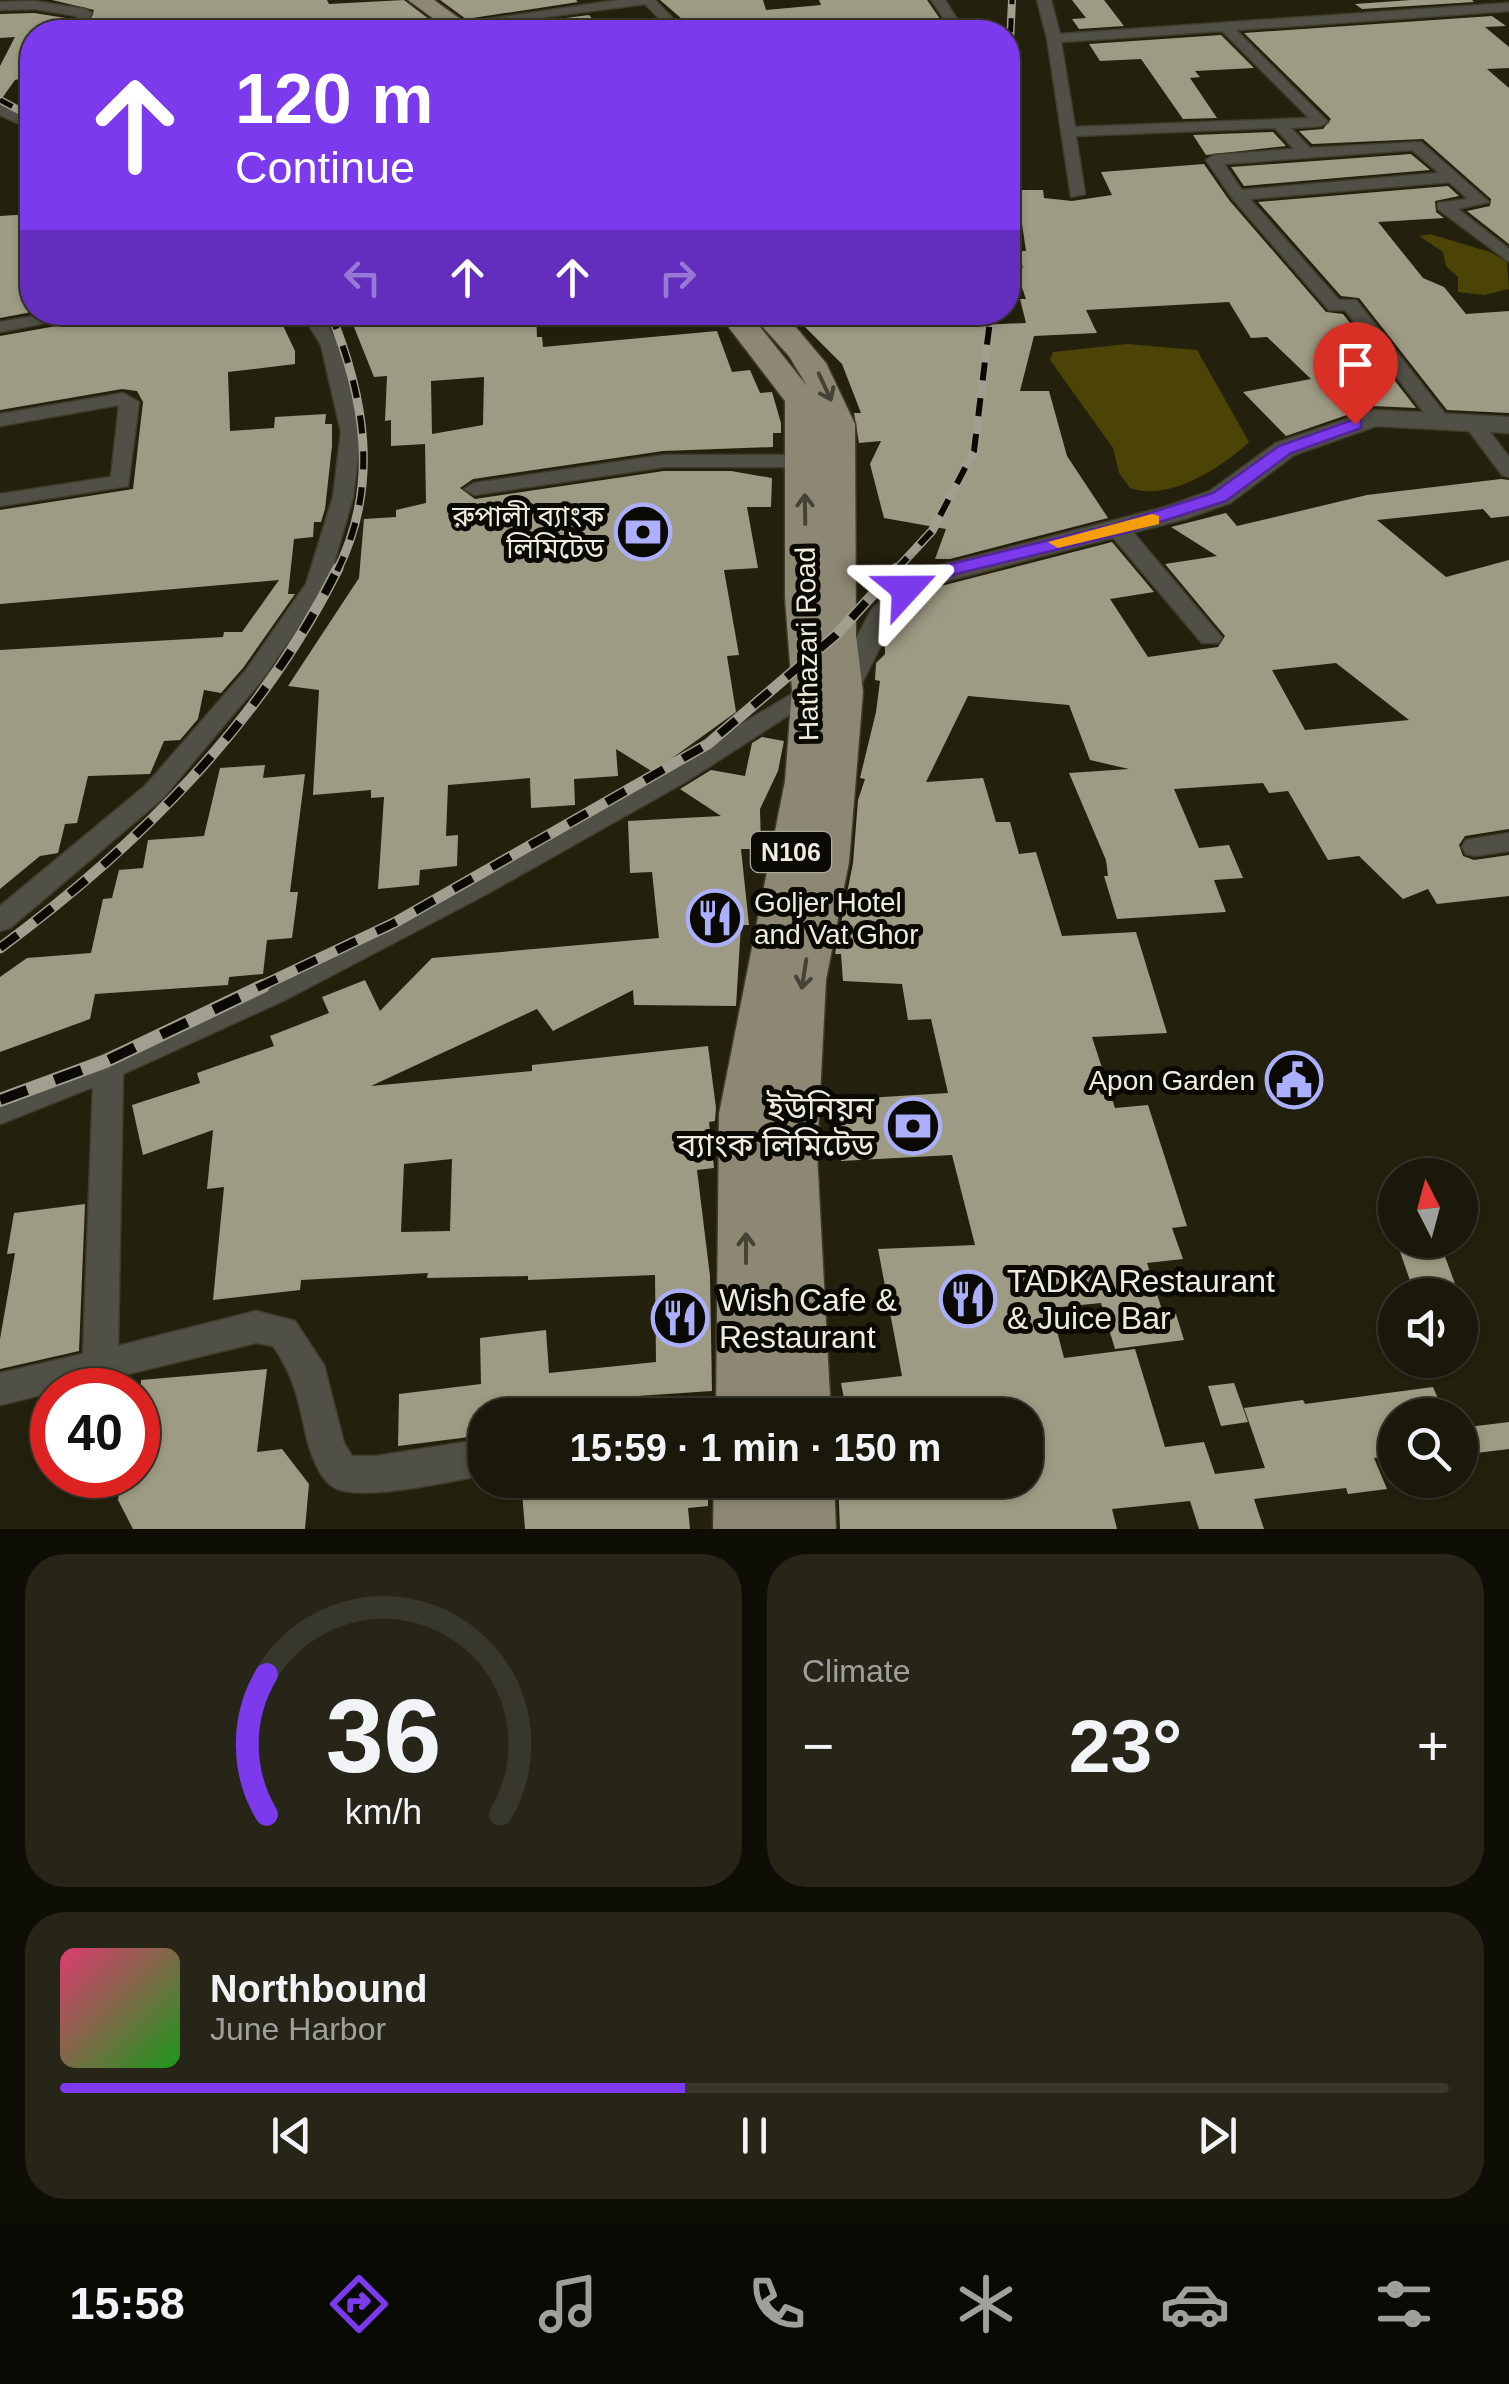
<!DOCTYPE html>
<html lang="en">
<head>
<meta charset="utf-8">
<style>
	body { margin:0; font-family:Helvetica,"Noto Sans Bengali",sans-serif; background:#272518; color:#f1f3f6; height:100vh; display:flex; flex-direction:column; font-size:38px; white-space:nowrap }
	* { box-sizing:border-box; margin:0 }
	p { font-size:32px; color:#9fa09c }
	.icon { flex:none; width:55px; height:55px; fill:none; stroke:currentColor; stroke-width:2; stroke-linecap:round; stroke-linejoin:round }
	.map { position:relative; height:1529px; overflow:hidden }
	.drawer { display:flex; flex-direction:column; gap:25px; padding:25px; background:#0e0d06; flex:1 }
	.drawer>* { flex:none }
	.hud { position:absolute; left:20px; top:20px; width:1000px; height:305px; border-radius:40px; box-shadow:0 2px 8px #0004,0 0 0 2px #38372b; background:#7c3aed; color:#fff; overflow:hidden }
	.needle { width:65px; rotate:354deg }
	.tools { position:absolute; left:1378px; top:1158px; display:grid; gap:20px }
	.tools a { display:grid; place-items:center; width:100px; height:100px; border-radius:50%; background:#1a180a; box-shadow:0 2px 8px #0004,0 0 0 2px #38372b; font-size:50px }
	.speed { position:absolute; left:30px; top:1368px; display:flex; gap:20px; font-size:50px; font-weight:700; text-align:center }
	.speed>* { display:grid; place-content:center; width:130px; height:130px; border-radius:50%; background:#1a180a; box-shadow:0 2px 8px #0004,0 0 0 2px #38372b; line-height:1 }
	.speed .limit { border:15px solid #d22; background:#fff; color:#111 }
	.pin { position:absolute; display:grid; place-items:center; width:85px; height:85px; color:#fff; margin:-102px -42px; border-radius:50% 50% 50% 0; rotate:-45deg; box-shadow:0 0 10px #0007 }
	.pin .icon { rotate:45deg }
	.me { position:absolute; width:110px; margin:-55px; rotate:66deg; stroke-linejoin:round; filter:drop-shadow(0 0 8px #0008) }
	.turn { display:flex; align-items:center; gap:35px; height:210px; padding:0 50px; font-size:45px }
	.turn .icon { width:130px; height:130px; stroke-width:2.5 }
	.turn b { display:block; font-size:70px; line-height:85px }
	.lanes { display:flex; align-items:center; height:95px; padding:0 50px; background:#0003; justify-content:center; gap:50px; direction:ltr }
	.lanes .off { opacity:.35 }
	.big { font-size:75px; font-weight:700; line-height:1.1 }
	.drawer .tile { flex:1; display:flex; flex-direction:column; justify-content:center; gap:15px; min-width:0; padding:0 35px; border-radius:40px; background:#272518 }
	.drawer .dial { align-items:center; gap:0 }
	.dial svg { height:260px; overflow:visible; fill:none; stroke:#38372b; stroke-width:7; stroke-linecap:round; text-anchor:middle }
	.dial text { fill:#f1f3f6; stroke:none }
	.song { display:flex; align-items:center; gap:30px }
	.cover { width:120px; height:120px; border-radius:15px; background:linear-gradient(135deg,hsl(340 70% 55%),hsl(120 70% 35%)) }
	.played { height:10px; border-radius:5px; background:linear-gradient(90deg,#7c3aed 45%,#38372b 45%) }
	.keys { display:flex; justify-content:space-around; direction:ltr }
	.heat { display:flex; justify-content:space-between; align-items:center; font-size:55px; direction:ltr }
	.drawer .tiles { flex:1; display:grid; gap:25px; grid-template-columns:1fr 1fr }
	.tile:last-child { grid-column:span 2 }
	.trip { position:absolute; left:468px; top:1398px; width:575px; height:100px; border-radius:40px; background:#1a180a; box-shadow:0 2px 8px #0004,0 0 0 2px #38372b; font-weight:700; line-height:100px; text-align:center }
	.tabs { display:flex; height:160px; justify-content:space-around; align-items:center; background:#0a0a04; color:#9fa09c }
	.tabs .icon { width:70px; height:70px }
	.tabs .selected { color:#7c3aed }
	.tabs b { font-size:45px; color:#f1f3f6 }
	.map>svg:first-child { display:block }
</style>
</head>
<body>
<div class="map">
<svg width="1509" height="1529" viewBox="0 0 1509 1529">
	<rect width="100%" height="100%" fill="#23200d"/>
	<!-- water -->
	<g fill="#4c4406">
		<path d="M1430,234l60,18 17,10 2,27 -25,6 -26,-3v-15l-12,-11 -3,-14 -24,-16z"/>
		<path d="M1127,344l70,6 52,92c-28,26 -80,60 -119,46l-11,-15 -6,-25 -63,-88 3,-8z"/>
	</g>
	<!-- building -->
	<g fill="#9e9b84" fill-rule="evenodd">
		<path d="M52,0h275l2,4 75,-4 42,32h-360l8,-22z"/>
		<path d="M440,0h136l2,2 -112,17z"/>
		<path d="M660,0h103l3,10 55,-5 -2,-5h108l22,32h-252z"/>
		<path d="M1072,0h32l20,26 -45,3 -7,-10 14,-1z"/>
		<path d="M1411,0h61l2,2 -112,7 -7,-5z"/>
		<path d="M34,13l38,6 -6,13h-34v44l-17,4 -15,21v-35l15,-29 -15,1v-24z"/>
		<path d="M589,15l15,17 -124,-3z"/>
		<path d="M1492,16l14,10 -21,1 24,20v21l-22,1 22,19v156l-42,-33 23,-5 1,-7 -68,-60 -111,5 -13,-13 24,-2 8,-10 -87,-86z"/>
		<path d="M1221,35l33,33 -59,3 5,6 -10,1 27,40 -34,1 -42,-60 -41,2 -11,-17z"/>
		<path d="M1273,132l13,14 -80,9 -13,-20z"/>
		<path d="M1411,154l19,16 -186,16 -13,-19z"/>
		<path d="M1204,164l25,36 97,112 17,2 73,94 -43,-2 -87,30 -43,-44 68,-13 -44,-42 -16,1 -22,-36 -143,8 11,23 -63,3 -14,55h29l18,65 41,62 -158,41h-15l11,-30 -62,-11 -14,-54 11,-23 -22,2 -5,-30h7l-19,-49 -52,-52h180l8,13 48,-2 -6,-24h6l-11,-31h8l-5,-17h8l-9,-61h26l1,8 28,3 40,-6 -11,-23z"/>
		<path d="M1448,186l11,10 -24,5 1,11 8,6 -66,4 45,56 21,9 22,27 43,-3v102l-62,-3 -88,-112 -18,-2 -83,-94z"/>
		<path d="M32,214v98l-32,6v-102z"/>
		<path d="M136,312l141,1 18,38v13l-67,8 2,59 44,-3 1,-11 51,-3 -1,10h7v22l-7,63 -4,13h-7l-1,15 -19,2 -6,55h7l-52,74 -22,25 -17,-3 -6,29 -18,21 -16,1 -14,33 -62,2 -11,47 -12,1 -7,29 -18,3 -40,33v-239l223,-13 1,-5h18l37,-52 -279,24v-94l133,-21 10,-87 -6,-11 -15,-2 -122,21v-74z"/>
		<path d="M348,312h188l1,25h5l1,10 174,-16 15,41 18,-2 10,23 12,-1 9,31v10h-8v14l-110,4 -190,28 -13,9 15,11 189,-28h67l41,7 -1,29h-24l11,61 -34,2 15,85 -12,1 9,56 -83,60 -37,-23 2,27 -44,3 1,26 -44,3 -1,-30 -82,7 -2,51 12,-1 -1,31 -37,4 -1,15 -41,4 6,-92 -13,1v-8l-58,5 6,-105 -31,-4 71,-108 5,-59 32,-2v-7l30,-7 -1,-59 -34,2v-26l-6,1 2,-45 -13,1zM484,377l-1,48 -51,9 -1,-53z"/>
		<path d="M1501,479l8,1v36l-18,2 -8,-9 -106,11 69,57 63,-17v269l-44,7 -6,9 4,11 11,4 35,-5v41l-72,8 -9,-15 -25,10 -44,-43 -31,4 -40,-69 -19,2 -6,-10 -89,6 25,59 30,-3 14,33 -29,2 12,32 -109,7 -13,-43h4l-2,-16 -37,-87 60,-4 -39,-9 -21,-55 -101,-9 -42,86 57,-4 13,44h14l9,32 17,-2 26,84 74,-4 31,101 -75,4 23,71 33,-3 39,121 -15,2 11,31 -36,4 17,53 12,-2 8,26 -69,9 -14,-46 -50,5 13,50 71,-9 30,98 39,-5 11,32 50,-6 -21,-60 59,-8 2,4 128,-17 12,28h-50v41l-21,2 13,31 -39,5 -2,-6 -92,11 10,30h-65l-9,-28 -78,8 5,20h-277l-2,-49h187v-65h-178l-6,-32 61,-7 -24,-127 97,-4 -23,-90 -111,6 -7,-61 114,-7 -17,-74 -23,1 -6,-36 -59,-3 -2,-27h-6l18,-91 5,-63 7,-21 -5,-1 16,-66 4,-31 -5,-1 1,-17 9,-9v-9l8,-6 7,-20 33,-31 179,-46 42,50 -44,7 38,58 70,-10 7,-11 -60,-72 52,-8 -46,-29 55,-14 11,13 130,-31zM1336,663l73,57 -104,10 -33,-60z"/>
		<path d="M762,737l22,4 -6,30 -18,38 1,40h-20l8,76h-8l-5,81 -102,-1 -1,-15 -80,41 -16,-22 -166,77 161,-15v-6l176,-19 8,62 -1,13 -6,1 5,46 -17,2 13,106 2,115 -134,9 1,15h-94v20l-87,11 1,-52 82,-10 -1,-46 66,-8 3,43 107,-11 -1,-87 -127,5v-4l-101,2 1,-5 -127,7 -1,10 -87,10 11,-113 -17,2 6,-59 -70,25 -11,-50 68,-22 -3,-10 77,-27 -4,-10 59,-23 -7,-16 43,-17 15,31 52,-53 227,-20 -7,-66 -22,1 -2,-52 93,-5 -41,-27 31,-19 34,6 7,-33zM452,1159l-2,72 -49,1 3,-68z"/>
		<path d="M265,765l-2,13 42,-4 -15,118h8l-6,46 -25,2 -4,34 -34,3 -1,8 -133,9 -5,25 -90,33v-75l27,-19 64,-5 12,-54 9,-1 7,-28 24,-2 5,-28 56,-4 16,-68z"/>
		<path d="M85,1204l-6,147 -79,18v-30l15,-86 -8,1 7,-41z"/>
		<path d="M1396,1240h43l20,55h-44z"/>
		<path d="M267,1369l-10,83 25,-3 27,35 -4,45h-172l-15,-29 4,-25h16l3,-95z"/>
		<path d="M1234,1383l14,39 -27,4 -13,-40z"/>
		<path d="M1509,1422v27l-49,6v-27z"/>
		<path d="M521,1480h187v26l-20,2 2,21h-165z"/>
	</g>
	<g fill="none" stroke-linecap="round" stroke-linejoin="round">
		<!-- minor casing -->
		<g stroke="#3f3d2a" stroke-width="3">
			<g id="minor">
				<path d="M618,0h37l31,32h-14l-27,-28 -190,25 -7,-4z"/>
				<path d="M931,0h14l20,32h-12z"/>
				<path d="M1037,0h14l9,34 449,-31v8l-273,19 92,92 -7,4 -30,2 19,20 111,-6 68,60 -31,7 51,40v13l-71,-53v-6l30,-4 -19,-17 -199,17 89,101h17l90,115v8h-14l-87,-113h-16l-97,-112 -26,-38 8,-5 80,-6 -19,-21 -199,8 9,58 -14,3 -24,-159zM1222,31l87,87 -234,9 -14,-85zM1412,150l27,23 -197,17 -18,-26z"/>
				<path d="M34,1l51,8 7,4 -10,19h-12l7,-16 -43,-7 -34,1v-8z"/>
				<path d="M0,105l32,15v10l-32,-15z"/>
				<path d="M56,312h45l-101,20v-10z"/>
				<path d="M301,312h18l20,33 22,87 -8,65 -25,87 -66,96 -99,118 -153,130 -10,3v-25l145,-120 101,-116 60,-86 27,-87 8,-65 -20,-87z"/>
				<path d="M123,393l16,9 -11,84 -128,20v-12l111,-17 8,-72 -119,21v-12z"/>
				<path d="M1473,417l7,2 29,38v20l-7,-2 -39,-52z"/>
				<path d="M664,455h139l10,6 -10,6h-139l-190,28 -10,-6 10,-6z"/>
				<path d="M1118,523l8,1 92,109 4,5 -4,5h-16l-92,-109 -3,-5z"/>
				<path d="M812,682l12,8 -4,5 -133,86 -204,115 -198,104 -162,74 -5,272 138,-35 39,10 29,44 20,78 8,13h24l109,-17v36c-32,5 -128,29 -153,11 -13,-9 -21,-32 -25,-47 -8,-36 -12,-62 -34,-93l-17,-3 -256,62v-32l83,-19 10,-267 -93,37v-26l197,-82 201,-99 236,-129z"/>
				<path d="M1509,833v18l-34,5 -9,-2 -4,-7 4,-7z"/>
			</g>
		</g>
		<!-- tertiary casing -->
		<g stroke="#3f3d2a" stroke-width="3">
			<path id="tertiary" d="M1374,410l135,7v16l-133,-7 -82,29 -64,48 -45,16 -254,66 -38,36 -39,78h-22l-5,-7 45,-83 39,-36 254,-66 45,-16 66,-48z"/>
		</g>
		<!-- trunk casing -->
		<g stroke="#3f3d2a" stroke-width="3">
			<g id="trunk">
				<path d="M408,0h26l44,32h-26z"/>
				<path d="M717,312h31l59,74 -18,-30 -40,-44h34l43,51 29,61 1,211 7,57 -14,170 -23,118 -9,173 14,262h-115l3,-301 66,-333 7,-91 -7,-92v-197z"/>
				<path d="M714,1480h120l2,49h-123z"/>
			</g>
		</g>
		<!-- minor -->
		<use href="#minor" fill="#515047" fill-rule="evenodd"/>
		<!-- tertiary -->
		<use href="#tertiary" fill="#515047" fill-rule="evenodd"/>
		<!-- trunk -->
		<use href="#trunk" fill="#8c8874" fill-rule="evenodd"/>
		<!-- rail-far3 casing -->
		<g stroke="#a19f90" stroke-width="8">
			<g id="rail-far3">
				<path d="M1008,88l4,-88"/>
				<path d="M0,100l32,17"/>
			</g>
		</g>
		<!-- rail-far2 casing -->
		<g stroke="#a19f90" stroke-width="9">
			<g id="rail-far2">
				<path d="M330,312c35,86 50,173 7,259"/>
				<path d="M895,571l37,-40 42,-80 17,-139"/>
			</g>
		</g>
		<!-- rail-far1 casing -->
		<g stroke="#a19f90" stroke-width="11">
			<g id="rail-far1">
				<path d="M0,948c138,-102 261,-225 338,-380"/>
				<path d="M257,988l137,-65 314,-179 128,-109 61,-67"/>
			</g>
		</g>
		<!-- rail casing -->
		<g stroke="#a19f90" stroke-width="14">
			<path id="rail" d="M0,1100l106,-39 157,-75"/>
		</g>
		<!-- rail-far3 -->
		<use href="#rail-far3" stroke="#0b0903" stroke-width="5" stroke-dasharray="14" stroke-linecap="butt"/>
		<!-- rail-far2 -->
		<use href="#rail-far2" stroke="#0b0903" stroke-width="6" stroke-dasharray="18" stroke-linecap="butt"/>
		<!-- rail-far1 -->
		<use href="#rail-far1" stroke="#0b0903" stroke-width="8" stroke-dasharray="22" stroke-linecap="butt"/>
		<!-- rail -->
		<use href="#rail" stroke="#0b0903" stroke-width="10" stroke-dasharray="29" stroke-linecap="butt"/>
	</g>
	<!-- one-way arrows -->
	<defs><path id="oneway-shaft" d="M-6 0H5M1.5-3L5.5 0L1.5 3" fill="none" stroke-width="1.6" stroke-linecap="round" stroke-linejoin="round" transform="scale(2.5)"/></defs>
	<g stroke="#454236">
		<use href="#oneway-shaft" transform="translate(825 387) rotate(65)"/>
		<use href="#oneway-shaft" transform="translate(805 509) rotate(-91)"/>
		<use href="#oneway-shaft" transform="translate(804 974) rotate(99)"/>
		<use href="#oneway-shaft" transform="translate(746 1248) rotate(-90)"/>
	</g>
	<!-- route -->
	<path fill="#7c3aed" stroke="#51269a" stroke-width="2.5" d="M1355,419l6,1v8l-70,25 -65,48 -101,32 -169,41 -43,19 -18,-4 47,-23 170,-41 101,-32 66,-47z"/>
	<!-- slow -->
	<path fill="#f59e0b" d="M1152,514l7,2v8l-101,24 -10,-6z"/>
	<!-- icons -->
	<defs>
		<g id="bank-ring" transform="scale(2.875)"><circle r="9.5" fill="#0b0903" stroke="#acaffb" stroke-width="1.5"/><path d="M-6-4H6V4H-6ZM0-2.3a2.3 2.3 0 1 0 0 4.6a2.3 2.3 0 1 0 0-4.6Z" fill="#acaffb"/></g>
		<g id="restaurant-ring" transform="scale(2.875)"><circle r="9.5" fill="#0b0903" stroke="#acaffb" stroke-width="1.5"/><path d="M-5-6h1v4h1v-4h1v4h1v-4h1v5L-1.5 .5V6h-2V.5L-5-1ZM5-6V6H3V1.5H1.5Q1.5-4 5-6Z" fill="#acaffb"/></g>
		<g id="civic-ring" transform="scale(2.875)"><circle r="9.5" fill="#0b0903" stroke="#acaffb" stroke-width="1.5"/><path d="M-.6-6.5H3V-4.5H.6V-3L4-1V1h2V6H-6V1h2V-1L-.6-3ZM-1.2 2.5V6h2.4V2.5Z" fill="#acaffb"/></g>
	</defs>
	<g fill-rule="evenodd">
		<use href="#bank-ring" x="643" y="532"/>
		<use href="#restaurant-ring" x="715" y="918"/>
		<use href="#civic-ring" x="1294" y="1080"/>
		<use href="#bank-ring" x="913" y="1126"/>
		<use href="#restaurant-ring" x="968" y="1299"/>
		<use href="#restaurant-ring" x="680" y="1318"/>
	</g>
	<g text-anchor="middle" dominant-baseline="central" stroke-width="10" stroke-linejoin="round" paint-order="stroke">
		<!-- shield labels -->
		<rect fill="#0b0903" stroke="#a9a89d" stroke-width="2.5" x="751" y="832" width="80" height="40" rx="8"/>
		<g font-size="25" font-weight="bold" fill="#edecdf">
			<text x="791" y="852">N106</text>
		</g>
		<!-- poi labels -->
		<g font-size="28" fill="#edecdf" stroke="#0b0903" text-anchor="end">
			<text x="604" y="516">রুপালী ব্যাংক<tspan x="604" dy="32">লিমিটেড</tspan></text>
			<text x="754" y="902" text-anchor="start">Goljer Hotel<tspan x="754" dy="32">and Vat Ghor</tspan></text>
			<text x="1255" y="1080">Apon Garden</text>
		</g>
		<!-- street labels -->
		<g font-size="28" fill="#edecdf" stroke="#0b0903">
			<text transform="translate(807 644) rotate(-91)">Hathazari Road</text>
		</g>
		<!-- near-poi labels -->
		<g font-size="32" fill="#edecdf" stroke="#0b0903" text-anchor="start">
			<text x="874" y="1108" text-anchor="end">ইউনিয়ন<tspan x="874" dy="37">ব্যাংক লিমিটেড</tspan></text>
			<text x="1007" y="1281">TADKA Restaurant<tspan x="1007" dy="37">&amp; Juice Bar</tspan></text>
			<text x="719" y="1300">Wish Cafe &amp;<tspan x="719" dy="37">Restaurant</tspan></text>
		</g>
	</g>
</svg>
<div class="tools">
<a><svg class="needle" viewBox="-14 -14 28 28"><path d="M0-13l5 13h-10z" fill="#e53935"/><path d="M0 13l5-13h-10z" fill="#9fa09c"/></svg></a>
<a><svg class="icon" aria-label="sound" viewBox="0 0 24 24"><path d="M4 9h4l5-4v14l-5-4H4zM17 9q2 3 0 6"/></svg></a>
<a><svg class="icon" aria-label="search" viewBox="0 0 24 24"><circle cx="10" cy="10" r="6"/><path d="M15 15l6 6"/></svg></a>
</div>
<div class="speed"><div class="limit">40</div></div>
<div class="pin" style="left:1355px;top:424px;background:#d93025"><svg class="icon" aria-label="arrive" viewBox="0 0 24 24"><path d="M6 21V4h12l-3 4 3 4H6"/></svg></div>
<svg class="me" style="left:906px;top:589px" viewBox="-20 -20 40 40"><path d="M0-17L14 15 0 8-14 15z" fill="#7c3aed" stroke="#fff" stroke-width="4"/></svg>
<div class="trip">15:59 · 1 min · 150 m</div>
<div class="hud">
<div class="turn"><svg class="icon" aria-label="ahead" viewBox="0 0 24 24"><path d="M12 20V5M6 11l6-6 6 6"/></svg><div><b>120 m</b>Continue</div></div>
<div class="lanes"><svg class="icon off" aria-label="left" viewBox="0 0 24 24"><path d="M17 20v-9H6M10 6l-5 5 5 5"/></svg><svg class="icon" aria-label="ahead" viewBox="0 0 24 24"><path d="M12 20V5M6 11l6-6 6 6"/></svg><svg class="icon" aria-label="ahead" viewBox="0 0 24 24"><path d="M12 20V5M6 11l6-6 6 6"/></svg><svg class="icon off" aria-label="right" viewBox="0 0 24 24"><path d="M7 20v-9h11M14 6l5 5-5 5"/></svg></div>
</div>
</div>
<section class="drawer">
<div class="tiles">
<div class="tile dial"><svg viewBox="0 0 100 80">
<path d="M14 69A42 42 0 1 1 86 69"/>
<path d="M14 69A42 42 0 0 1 14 26" stroke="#7c3aed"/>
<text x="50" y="56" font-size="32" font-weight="700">36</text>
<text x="50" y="72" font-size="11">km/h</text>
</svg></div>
<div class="tile"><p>Climate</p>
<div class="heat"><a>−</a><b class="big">23°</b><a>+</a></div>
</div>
<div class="tile">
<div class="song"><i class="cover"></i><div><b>Northbound</b><p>June Harbor</p></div></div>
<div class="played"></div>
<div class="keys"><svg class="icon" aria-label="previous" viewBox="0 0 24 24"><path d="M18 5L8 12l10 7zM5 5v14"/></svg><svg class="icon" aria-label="pause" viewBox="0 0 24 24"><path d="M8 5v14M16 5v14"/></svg><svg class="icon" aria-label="next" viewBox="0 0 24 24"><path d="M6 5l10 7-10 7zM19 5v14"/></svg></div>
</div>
</div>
</section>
<nav class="tabs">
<b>15:58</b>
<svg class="icon selected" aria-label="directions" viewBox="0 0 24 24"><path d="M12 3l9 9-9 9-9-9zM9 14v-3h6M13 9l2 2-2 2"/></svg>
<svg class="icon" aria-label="music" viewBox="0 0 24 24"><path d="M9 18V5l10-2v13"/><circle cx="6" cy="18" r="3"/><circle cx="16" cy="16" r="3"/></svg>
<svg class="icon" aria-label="phone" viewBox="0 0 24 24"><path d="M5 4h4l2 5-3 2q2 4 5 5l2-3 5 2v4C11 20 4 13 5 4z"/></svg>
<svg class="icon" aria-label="climate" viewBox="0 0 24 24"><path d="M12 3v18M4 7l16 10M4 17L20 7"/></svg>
<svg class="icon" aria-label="car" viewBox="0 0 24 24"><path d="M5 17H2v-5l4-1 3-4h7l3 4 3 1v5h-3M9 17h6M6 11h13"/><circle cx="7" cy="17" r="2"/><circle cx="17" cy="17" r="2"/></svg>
<svg class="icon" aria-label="filters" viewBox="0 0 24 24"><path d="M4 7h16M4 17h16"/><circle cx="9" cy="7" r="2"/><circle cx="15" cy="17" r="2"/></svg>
</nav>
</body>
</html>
